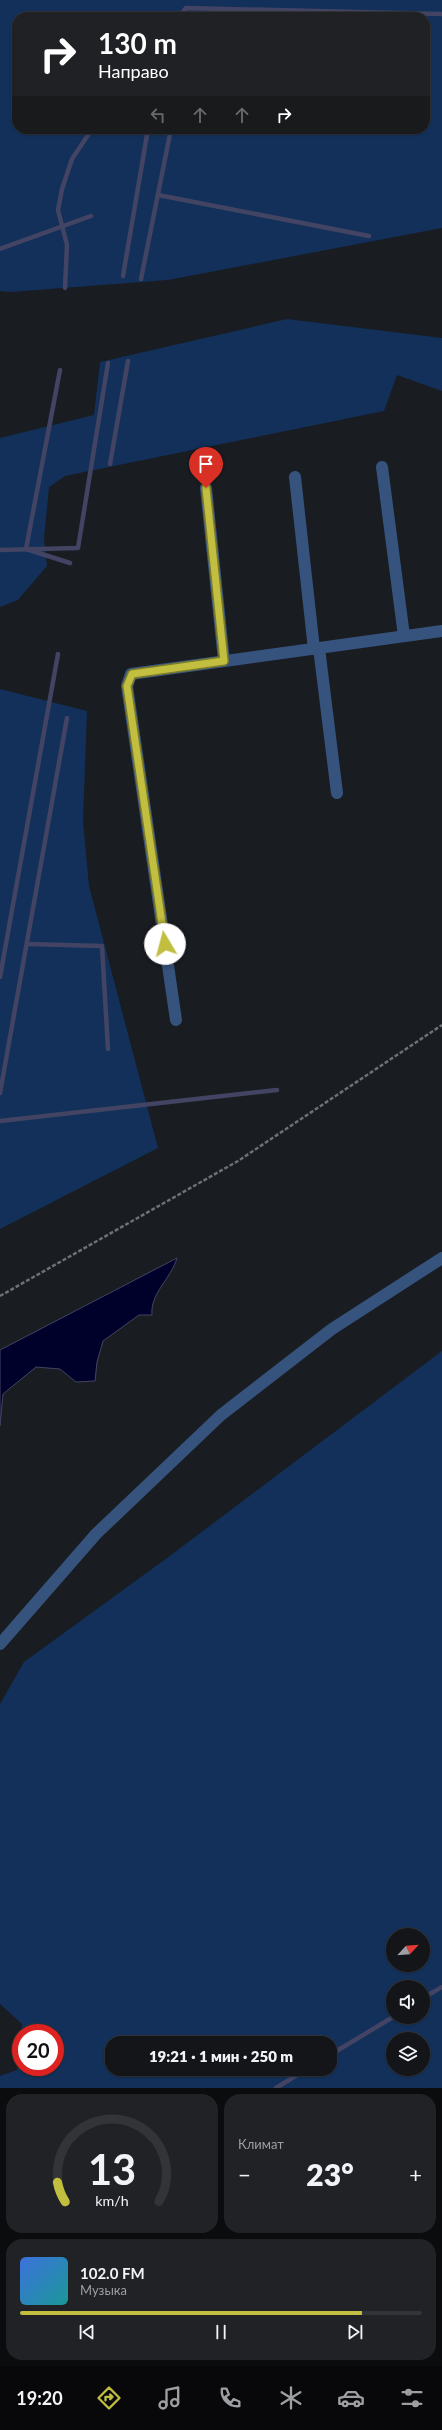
<!DOCTYPE html>
<html lang="ru">
<head>
<meta charset="utf-8">
<style>
	body { margin:0; font-family:Lato,sans-serif; background:#202226; color:#f1f3f6; height:100vh; display:flex; flex-direction:column; font-size:15px; white-space:nowrap }
	* { box-sizing:border-box; margin:0 }
	p { font-size:13px; color:#9d9fa2 }
	.icon { flex:none; width:22px; height:22px; fill:none; stroke:currentColor; stroke-width:2; stroke-linecap:round; stroke-linejoin:round }
	.map { position:relative; height:2088px; overflow:hidden }
	.drawer { display:flex; flex-direction:column; gap:6px; padding:6px; background:#0a0c0e; flex:1 }
	.drawer>* { flex:none }
	.hud { position:absolute; left:12px; top:12px; width:418px; height:122px; border-radius:16px; box-shadow:0 1px 3px #0004,0 0 0 1px #323438; background:#202124; color:#fff; overflow:hidden }
	.needle { width:26px; rotate:64deg }
	.controls { position:absolute; left:386px; top:1928px; display:grid; gap:8px }
	.controls a { display:grid; place-items:center; width:44px; height:44px; border-radius:50%; background:#131519; box-shadow:0 1px 3px #0004,0 0 0 1px #323438; font-size:20px }
	.speed { position:absolute; left:12px; top:2024px; display:flex; gap:8px; font-size:20px; font-weight:700; text-align:center }
	.speed>* { display:grid; place-content:center; width:52px; height:52px; border-radius:50%; background:#131519; box-shadow:0 1px 3px #0004,0 0 0 1px #323438; line-height:1 }
	.speed .limit { border:6px solid #d22; background:#fff; color:#111 }
	.pin { position:absolute; display:grid; place-items:center; width:34px; height:34px; color:#fff; margin:-41px -17px; border-radius:50% 50% 50% 0; rotate:-45deg; box-shadow:0 0 4px #0007 }
	.pin .icon { rotate:45deg }
	.me { position:absolute; width:44px; margin:-22px; rotate:352deg; stroke-linejoin:round; filter:drop-shadow(0 0 3px #0008) }
	.turn { display:flex; align-items:center; gap:14px; height:84px; padding:0 20px; font-size:18px }
	.turn .icon { width:52px; height:52px; stroke-width:2.5 }
	.turn b { display:block; font-size:28px; line-height:34px }
	.lanes { display:flex; align-items:center; height:38px; padding:0 20px; background:#0003; justify-content:center; gap:20px; direction:ltr }
	.lanes .off { opacity:.35 }
	.big { font-size:30px; font-weight:800; line-height:1.1 }
	.drawer .widget { flex:1; display:flex; flex-direction:column; justify-content:center; gap:6px; min-width:0; padding:0 14px; border-radius:16px; background:#202226 }
	.drawer .dial { align-items:center; gap:0 }
	.dial svg { height:104px; overflow:visible; fill:none; stroke:#323438; stroke-width:7; stroke-linecap:round; text-anchor:middle }
	.dial text { fill:#f1f3f6; stroke:none }
	.song { display:flex; align-items:center; gap:12px }
	.cover { width:48px; height:48px; border-radius:6px; background:linear-gradient(135deg,hsl(220 70% 55%),hsl(180 70% 35%)) }
	.played { height:4px; border-radius:2px; background:linear-gradient(90deg,#c1be40 85%,#323438 85%) }
	.keys { display:flex; justify-content:space-around; direction:ltr }
	.heat { display:flex; justify-content:space-between; align-items:center; font-size:22px; direction:ltr }
	.drawer .tiles { flex:1; display:grid; gap:6px; grid-template-columns:1fr 1fr }
	.widget:last-child { grid-column:span 2 }
	.trip { position:absolute; left:105px; top:2036px; width:232px; height:40px; border-radius:16px; background:#131519; box-shadow:0 1px 3px #0004,0 0 0 1px #323438; font-weight:800; line-height:40px; text-align:center }
	.dock { display:flex; height:64px; justify-content:space-around; align-items:center; background:#08080a; color:#9d9fa2 }
	.dock .icon { width:28px; height:28px }
	.dock .on { color:#c1be40 }
	.dock b { font-size:18px; color:#f1f3f6 }
	.map>svg:first-child { display:block }
</style>
</head>
<body>
<div class="map">
<svg width="442" height="2088" viewBox="0 0 442 2088">
	<rect width="100%" height="100%" fill="#191c21"/>
	<!-- green -->
	<g fill="#123059" fill-rule="evenodd">
		<path d="M0,0h442v228l-274,52 -158,12 -10,-1zM17,17h408v112h-408z"/>
		<path d="M287,319l155,19v53l-45,-16 -13,36 -319,65 -16,11 -5,52 3,27 -29,34 -18,7v-169l94,-23 6,-53z"/>
		<path d="M0,689l87,22 -4,110 6,65 69,262 -158,81z"/>
		<path d="M442,1351v737h-442v-12l17,-6 5,-46 -22,-20v-300l24,-42 147,-107zM393,1935h30v30h-30zM393,1987h30v30h-30zM21,2033h34v34h-34zM393,2039h30v30h-30zM112,2043h218v26h-218z"/>
	</g>
	<!-- water -->
	<path fill="#00012b" stroke="#434463" d="M177,1258c-6,21 -27,35 -25,57h-13l-36,26 -6,21 -2,19 -19,1 -16,-13 -24,-2 -33,27 -3,32v-76z"/>
	<g fill="none" stroke-linecap="round" stroke-linejoin="round">
		<!-- stream -->
		<g stroke="#434463" stroke-width="4.5">
			<path d="M179,17l7,-9 256,6"/>
			<path d="M158,195l211,41"/>
			<path d="M0,249l91,-33"/>
			<path d="M123,276l25,-147"/>
			<path d="M141,279l30,-150"/>
			<path d="M65,288l2,-43 -9,-35 4,-21 10,-30 20,-30"/>
			<path d="M60,370l-34,179 44,14"/>
			<path d="M110,464l18,-103"/>
			<path d="M0,550l78,-2 30,-185"/>
			<path d="M27,944l75,2 6,103"/>
			<path d="M0,977l58,-323"/>
			<path d="M0,1093l67,-375"/>
			<path d="M0,1121l277,-31"/>
			<path d="M423,1998l19,-11"/>
			<path d="M330,2055l63,-38"/>
			<path d="M276,2088l31,-19"/>
		</g>
		<!-- path -->
		<path stroke="#6e7075" stroke-width="2.5" stroke-dasharray="4 2" stroke-linecap="butt" d="M0,1296l238,-135 204,-136"/>
		<!-- minor -->
		<g stroke="#36537d" stroke-width="12">
			<path d="M382,467l22,169"/>
			<path d="M295,477l19,172"/>
			<path d="M206,488l18,173"/>
			<path d="M319,648l18,145"/>
			<path d="M176,1020l-49,-334 4,-12 311,-43"/>
			<path d="M0,1644l96,-110 125,-119 111,-86 110,-71"/>
		</g>
	</g>
	<g fill="none" stroke-linecap="round" stroke-linejoin="round">
		<!-- route casing -->
		<g stroke="#7d7c2a" stroke-width="10">
			<path id="route" d="M165,944l-38,-258 5,-12 92,-13 -18,-173"/>
		</g>
		<!-- route -->
		<use href="#route" stroke="#c1be40" stroke-width="7"/>
	</g>
</svg>
<div class="controls">
<a><svg class="needle" viewBox="-14 -14 28 28"><path d="M0-13l5 13h-10z" fill="#e53935"/><path d="M0 13l5-13h-10z" fill="#9d9fa2"/></svg></a>
<a><svg class="icon" aria-label="sound" viewBox="0 0 24 24"><path d="M4 9h4l5-4v14l-5-4H4zM17 9q2 3 0 6"/></svg></a>
<a><svg class="icon" aria-label="layers" viewBox="0 0 24 24"><path d="M12 4l9 5-9 5-9-5zM3 14l9 5 9-5"/></svg></a>
</div>
<div class="speed"><div class="limit">20</div></div>
<div class="pin" style="left:206px;top:488px;background:#d93025"><svg class="icon" aria-label="arrive" viewBox="0 0 24 24"><path d="M6 21V4h12l-3 4 3 4H6"/></svg></div>
<svg class="me" style="left:165px;top:944px" viewBox="-20 -20 40 40"><circle r="19" fill="#fff"/><path d="M0-13L10 11 0 6-10 11z" fill="#c1be40"/></svg>
<div class="trip">19:21 · 1 мин · 250 m</div>
<div class="hud">
<div class="turn"><svg class="icon" aria-label="right" viewBox="0 0 24 24"><path d="M7 20v-9h11M14 6l5 5-5 5"/></svg><div><b>130 m</b>Направо</div></div>
<div class="lanes"><svg class="icon off" aria-label="left" viewBox="0 0 24 24"><path d="M17 20v-9H6M10 6l-5 5 5 5"/></svg><svg class="icon off" aria-label="ahead" viewBox="0 0 24 24"><path d="M12 20V5M6 11l6-6 6 6"/></svg><svg class="icon off" aria-label="ahead" viewBox="0 0 24 24"><path d="M12 20V5M6 11l6-6 6 6"/></svg><svg class="icon" aria-label="right" viewBox="0 0 24 24"><path d="M7 20v-9h11M14 6l5 5-5 5"/></svg></div>
</div>
</div>
<section class="drawer">
<div class="tiles">
<div class="widget dial"><svg viewBox="0 0 100 80">
<path d="M14 69A42 42 0 1 1 86 69"/>
<path d="M14 69A42 42 0 0 1 8 54" stroke="#c1be40"/>
<text x="50" y="56" font-size="32" font-weight="700">13</text>
<text x="50" y="72" font-size="11">km/h</text>
</svg></div>
<div class="widget"><p>Климат</p>
<div class="heat"><a>−</a><b class="big">23°</b><a>+</a></div>
</div>
<div class="widget">
<div class="song"><i class="cover"></i><div><b>102.0 FM</b><p>Музыка</p></div></div>
<div class="played"></div>
<div class="keys"><svg class="icon" aria-label="previous" viewBox="0 0 24 24"><path d="M18 5L8 12l10 7zM5 5v14"/></svg><svg class="icon" aria-label="pause" viewBox="0 0 24 24"><path d="M8 5v14M16 5v14"/></svg><svg class="icon" aria-label="next" viewBox="0 0 24 24"><path d="M6 5l10 7-10 7zM19 5v14"/></svg></div>
</div>
</div>
</section>
<nav class="dock">
<b>19:20</b>
<svg class="icon on" aria-label="directions" viewBox="0 0 24 24"><path d="M12 3l9 9-9 9-9-9zM9 14v-3h6M13 9l2 2-2 2"/></svg>
<svg class="icon" aria-label="music" viewBox="0 0 24 24"><path d="M9 18V5l10-2v13"/><circle cx="6" cy="18" r="3"/><circle cx="16" cy="16" r="3"/></svg>
<svg class="icon" aria-label="phone" viewBox="0 0 24 24"><path d="M5 4h4l2 5-3 2q2 4 5 5l2-3 5 2v4C11 20 4 13 5 4z"/></svg>
<svg class="icon" aria-label="climate" viewBox="0 0 24 24"><path d="M12 3v18M4 7l16 10M4 17L20 7"/></svg>
<svg class="icon" aria-label="car" viewBox="0 0 24 24"><path d="M5 17H2v-5l4-1 3-4h7l3 4 3 1v5h-3M9 17h6M6 11h13"/><circle cx="7" cy="17" r="2"/><circle cx="17" cy="17" r="2"/></svg>
<svg class="icon" aria-label="filters" viewBox="0 0 24 24"><path d="M4 7h16M4 17h16"/><circle cx="9" cy="7" r="2"/><circle cx="15" cy="17" r="2"/></svg>
</nav>
</body>
</html>
